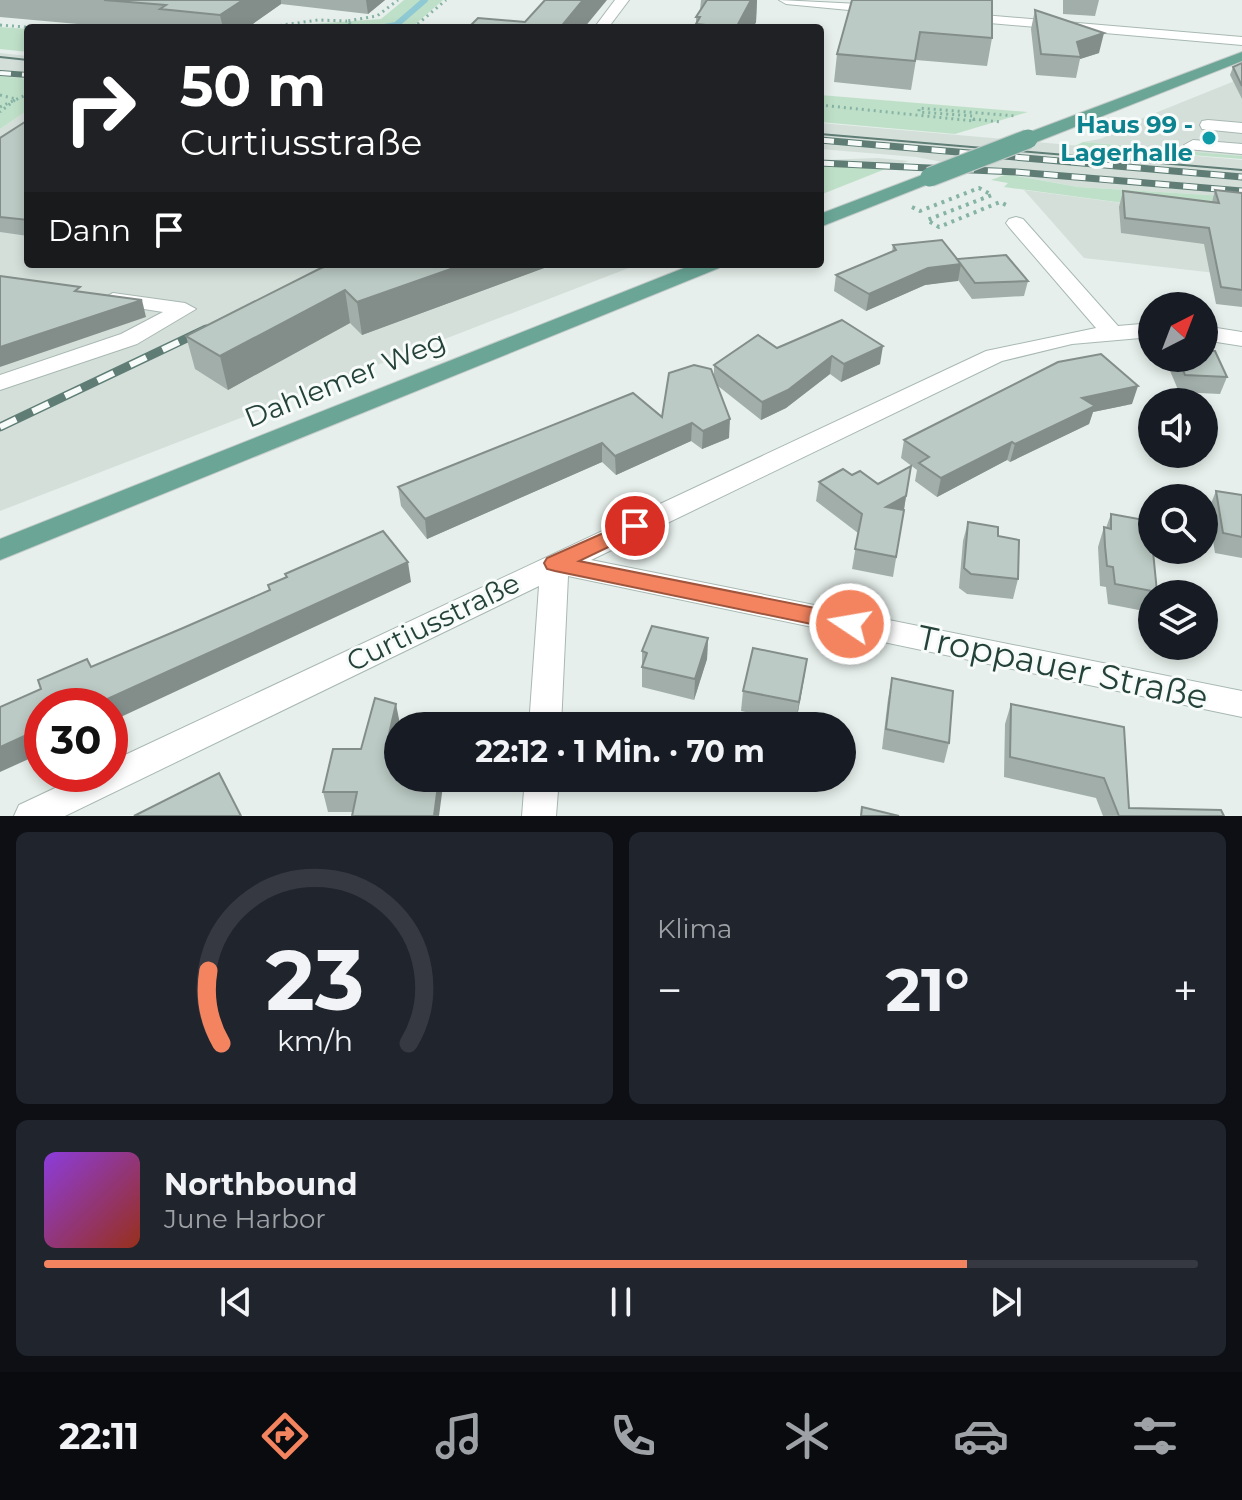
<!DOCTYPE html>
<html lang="de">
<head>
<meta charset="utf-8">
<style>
	body { margin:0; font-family:Montserrat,sans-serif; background:#20242c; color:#f1f3f6; height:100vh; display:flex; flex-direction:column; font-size:30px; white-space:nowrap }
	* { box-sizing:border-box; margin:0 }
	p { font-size:26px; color:#9ea1a6 }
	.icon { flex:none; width:44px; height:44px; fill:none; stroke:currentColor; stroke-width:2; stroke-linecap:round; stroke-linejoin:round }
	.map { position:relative; height:816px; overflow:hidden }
	.sheet { display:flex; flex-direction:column; gap:16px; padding:16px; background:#0d0f14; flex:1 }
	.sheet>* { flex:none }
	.hud { position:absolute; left:24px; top:24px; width:800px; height:244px; border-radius:8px; box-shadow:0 4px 12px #0003; background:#202124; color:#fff; overflow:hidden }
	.needle { width:52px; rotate:42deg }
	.fabs { position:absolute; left:1138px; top:292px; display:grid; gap:16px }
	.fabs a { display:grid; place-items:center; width:80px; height:80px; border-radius:50%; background:#171b24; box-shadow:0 4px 12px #0003; font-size:40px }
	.speed { position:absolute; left:24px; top:688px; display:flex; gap:16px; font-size:40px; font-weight:700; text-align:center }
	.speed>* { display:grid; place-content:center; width:104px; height:104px; border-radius:50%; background:#171b24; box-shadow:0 4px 12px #0003; line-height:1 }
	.speed .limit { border:12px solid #d22; background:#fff; color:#111 }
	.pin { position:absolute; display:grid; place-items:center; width:68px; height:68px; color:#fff; margin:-34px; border:4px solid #fff; border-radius:50%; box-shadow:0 2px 8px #0007 }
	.me { position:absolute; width:88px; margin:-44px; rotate:282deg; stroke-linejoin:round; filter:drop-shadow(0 0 6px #0008) }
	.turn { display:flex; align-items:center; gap:28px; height:168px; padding:0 24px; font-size:36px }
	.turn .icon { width:104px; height:104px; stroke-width:2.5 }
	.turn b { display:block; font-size:56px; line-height:68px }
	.then { display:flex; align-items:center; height:76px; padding:0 24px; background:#0003; gap:16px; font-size:30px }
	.big { font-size:60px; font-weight:700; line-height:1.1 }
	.sheet .card { flex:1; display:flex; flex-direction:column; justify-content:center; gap:12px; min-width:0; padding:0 28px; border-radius:12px; background:#20242c }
	.sheet .dial { align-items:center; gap:0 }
	.dial svg { height:208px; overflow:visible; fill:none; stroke:#363941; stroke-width:7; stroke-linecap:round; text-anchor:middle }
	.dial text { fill:#f1f3f6; stroke:none }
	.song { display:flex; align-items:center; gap:24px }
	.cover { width:96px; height:96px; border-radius:12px; background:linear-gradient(135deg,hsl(270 70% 55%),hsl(10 70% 35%)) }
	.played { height:8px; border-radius:4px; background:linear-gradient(90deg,#f4845f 80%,#363941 80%) }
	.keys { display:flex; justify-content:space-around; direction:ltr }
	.heat { display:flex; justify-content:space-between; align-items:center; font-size:44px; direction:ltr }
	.sheet .tiles { flex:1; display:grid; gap:16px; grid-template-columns:1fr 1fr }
	.card:last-child { grid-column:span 2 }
	.trip { position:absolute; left:384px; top:712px; width:472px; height:80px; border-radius:40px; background:#171b24; box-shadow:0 4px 12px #0003; font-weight:700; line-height:80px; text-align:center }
	.menu { display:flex; height:128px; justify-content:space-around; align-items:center; background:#090b0e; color:#9ea1a6 }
	.menu .icon { width:56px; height:56px }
	.menu .on { color:#f4845f }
	.menu b { font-size:36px; color:#f1f3f6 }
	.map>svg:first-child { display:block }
</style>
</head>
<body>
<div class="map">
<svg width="1242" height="816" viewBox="0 0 1242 816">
	<rect width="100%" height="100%" fill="#e6efeb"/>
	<!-- built -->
	<g fill="#d4dfda">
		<path d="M0,53l28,3v23l-28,-3z"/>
		<path d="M1242,78v78l-159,-14 17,-3 16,-7 -3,-2z"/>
		<path d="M28,110v154h611l-639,247v-382z"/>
		<path d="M820,123l422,37v37l-164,-10 -162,-30 -96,-8z"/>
		<path d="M878,158l31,3 -21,7 -68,-2v-6z"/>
		<path d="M1024,190l218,29v57l-158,-18z"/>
	</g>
	<!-- green -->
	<g fill="#bfe0c8">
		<path d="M404,0h39l-32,28h-154l124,-9z"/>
		<path d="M0,27l28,2v23l-28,-3z"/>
		<path d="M0,76l28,3v31l-28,19z"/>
		<path d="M820,95l208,17 -73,22 -135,-12z"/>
		<path d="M1083,142l159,14v3l-167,-13z"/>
		<path d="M820,166h5l63,2 -68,27z"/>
		<path d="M1007,174l71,13 164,10v22l-238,-32 4,-4 -17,-3z"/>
	</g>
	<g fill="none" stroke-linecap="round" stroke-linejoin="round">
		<!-- stream -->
		<path stroke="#8ec9d4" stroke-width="6" d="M379,28l17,-3 29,-25"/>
		<!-- minor casing -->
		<g stroke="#a8b8b2" stroke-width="2">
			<g id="minor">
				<path d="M615,0h14l-21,28h-14z"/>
				<path d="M779,0l101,5 7,4 -7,4 -94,-9z"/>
				<path d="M960,13l282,24v8l-287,-25 -2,-3z"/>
				<path d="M1208,120l34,3v10l-40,-4 -2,-4 2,-4z"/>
				<path d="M1193,140l49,4v10l-55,-5 -3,-4z"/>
				<path d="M1016,217l7,2 95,107 34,-3v14l-80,7 -70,17 -411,199 651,131v26l-674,-141 -7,150h-32l10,-140 -474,230h-51l5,-11 66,-31h25v-12l876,-411 110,-23 -87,-101 -3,-4 3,-4z"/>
				<path d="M113,293l72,10 11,6 -59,35 -137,46v-15l121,-41 42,-22 -57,-9 -4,-4z"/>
				<path d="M1204,326l38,6v14l-38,-6z"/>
				<path d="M525,778h34l-3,38h-34z"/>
			</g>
		</g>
		<!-- major casing -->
		<g stroke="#c2cac8" stroke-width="2">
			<g id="major">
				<path d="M1242,52v9l-208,82h-12l-2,-4 2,-4z"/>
				<path d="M930,172l6,1 3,4 -3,4 -116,46v-13z"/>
				<path d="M694,264h28l-3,4 -719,292v-21z"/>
			</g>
		</g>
		<!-- path-far1 -->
		<g stroke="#86b3a5" stroke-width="3" stroke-dasharray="2 4" stroke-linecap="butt">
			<path d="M0,25l38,3"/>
			<path d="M242,26l19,2"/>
			<path d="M262,28l56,-8 29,1"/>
			<path d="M355,28l-8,-7 30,-5 21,-16"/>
			<path d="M413,28l33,-28"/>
			<path d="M0,95l16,4 -16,13"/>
			<path d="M820,105l154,16"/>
			<path d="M973,119l28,3"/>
			<path d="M974,121l-1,-5 -54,-4v-4l97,8"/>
		</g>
		<!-- path -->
		<path stroke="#86b3a5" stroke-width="4" stroke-dasharray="3 5" stroke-linecap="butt" d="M912,207l8,4 59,-23 13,7 -65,25 12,7 61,-25 6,3"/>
		<!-- minor -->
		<use href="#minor" fill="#fff" fill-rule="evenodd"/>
		<!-- major -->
		<use href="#major" fill="#6aa596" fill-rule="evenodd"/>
		<!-- tram -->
		<g stroke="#5f7d75" stroke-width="2">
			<path d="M0,57l28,3"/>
			<path d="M820,134l422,36"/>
		</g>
		<!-- rail-far2 casing -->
		<g stroke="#5f7d75" stroke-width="6">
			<path id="rail-far2" d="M0,73l28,2"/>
		</g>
		<!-- rail-far1 casing -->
		<g stroke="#5f7d75" stroke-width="7">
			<g id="rail-far1">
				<path d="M820,140l422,37"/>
				<path d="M820,163l196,9 226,19"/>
			</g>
		</g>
		<!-- rail casing -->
		<g stroke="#5f7d75" stroke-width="9">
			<path id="rail" d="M0,427l206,-98"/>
		</g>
		<!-- rail-far2 -->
		<use href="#rail-far2" stroke="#f7fbf9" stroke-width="4" stroke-dasharray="11" stroke-linecap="butt"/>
		<!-- rail-far1 -->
		<use href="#rail-far1" stroke="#f7fbf9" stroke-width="5" stroke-dasharray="14" stroke-linecap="butt"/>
		<!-- rail -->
		<use href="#rail" stroke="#f7fbf9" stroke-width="6" stroke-dasharray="18" stroke-linecap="butt"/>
		<!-- major-bridge casing -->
		<g stroke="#c2cac8" stroke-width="21" stroke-linecap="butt">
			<path id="major-bridge" d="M930,177l98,-38"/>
		</g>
		<!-- path-bridge -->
		<path stroke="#86b3a5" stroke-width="3" stroke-dasharray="2 4" stroke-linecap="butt" d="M0,107l28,-13"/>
		<!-- major-bridge -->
		<use href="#major-bridge" stroke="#6aa596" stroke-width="19"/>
	</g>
	<!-- wall -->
	<g fill="#a1aea9">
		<path d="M0,0h385l-17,14 -87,-10 -34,24h-125l-122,-11z"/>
		<path d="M701,0h56l-1,22 -3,6h-57v-11l4,-7z"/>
		<path d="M852,0l140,38 -5,28 -71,-6 -5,30 -77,-8 3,-28z"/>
		<path d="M1063,0h36l-4,16 -32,-2z"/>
		<path d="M1035,10l64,43 -19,6 -4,19 -40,-3 -5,-46z"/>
		<path d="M1242,63v36l-12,-24 3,-8z"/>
		<path d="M28,120v116l-28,-4v-94z"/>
		<path d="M1215,190l27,3v114l-26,-3 -12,-60 -83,-11 -2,-26 4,-16 89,11z"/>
		<path d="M893,245l64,14 71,22 -4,15 -52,3 -14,-19 -33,5 -59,26 -32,-20 2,-16 56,-24z"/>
		<path d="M555,264l-193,71 -12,-12 -122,67 -33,-21 -9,-33 135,-68z"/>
		<path d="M777,348l103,16 -39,18 -11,-8 -44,34 -25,12 -43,-34 11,52 -27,11 -11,-8 -75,34 -14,-13 -175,77 -26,-33 -3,-19 264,-70 52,-42v-10z"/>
		<path d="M1171,358h33l23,19 -7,17 -41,-2 -11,-26z"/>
		<path d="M1132,404l-39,8 -4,12 -79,38 -3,-2 -70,37 -22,-16 2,-11 -16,-12 3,-18z"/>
		<path d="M911,466l-18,111 -41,-8 6,-36 -42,-32 3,-19 33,-7 26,9z"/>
		<path d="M1216,491l26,4v63l-27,-5 -7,-42z"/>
		<path d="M1111,514l46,78 -1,2h-4v10l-3,8 -41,-8 -2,-17 -6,-1 -2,-39 6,-20 2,1z"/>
		<path d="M968,522l50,57 -5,20 -46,-5 -8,-6 4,-47z"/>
		<path d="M708,638l-1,21 -13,41 -52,-13v-36z"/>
		<path d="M807,659l-11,64 -55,-12 2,-20z"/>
		<path d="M892,678l57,65 -5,20 -62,-14 6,-50z"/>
		<path d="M1011,704l113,23 5,81 95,8h-121l-7,-18 -92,-21 1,-53z"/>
		<path d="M400,724l-6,23 -41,65h-25l-5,-20 38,-43z"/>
		<path d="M646,778h63l-1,10h-62z"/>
	</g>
	<!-- shaded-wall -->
	<g fill="#838d89">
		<path d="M243,0h38v4l-34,24h-24l-3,-13z"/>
		<path d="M366,0h19l-17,14z"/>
		<path d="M583,0h24l-23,28h-24z"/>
		<path d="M750,0h7l-1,22 -3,6h-17z"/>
		<path d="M1104,33l-5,20 -19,6 -3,-17z"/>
		<path d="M465,264h90l-193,71 -5,-33z"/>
		<path d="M961,264l-3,17 -33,4 -59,26 3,-17 59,-26z"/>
		<path d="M345,290l5,33 -122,67 -8,-34z"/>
		<path d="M142,300l4,17 -146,50v-20z"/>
		<path d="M883,346l-3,18 -39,18 3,-18z"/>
		<path d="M832,356l-2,18 -44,34 -25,12 1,-18z"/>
		<path d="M1138,386l-6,18 -39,8 -4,12 -79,38 5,-18 67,-46z"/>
		<path d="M730,419l-1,19 -27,11 1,-18z"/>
		<path d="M692,423l-1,18 -75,34 -1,-19z"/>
		<path d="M1012,442l-5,18 -70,37 4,-19z"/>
		<path d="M602,443v19l-175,77 -2,-20z"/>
		<path d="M906,496l-3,20 -17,-9z"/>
		<path d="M408,562l3,20 -301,140v-16h-18z"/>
		<path d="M708,638l-1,21 -13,41 1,-21z"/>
		<path d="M807,659l-3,20 -8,44 3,-21z"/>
		<path d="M396,704l4,20 -11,43 -3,-20z"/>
		<path d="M42,728v25l-42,19v-25z"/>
		<path d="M439,778h5l-5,38h-5z"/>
	</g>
	<!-- building -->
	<g fill="#bbcac4" stroke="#838d89" stroke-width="2">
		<path d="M104,0h139l-23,15 -60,-6 6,-4z"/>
		<path d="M545,0h38l-23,28h-92l10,-10 47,4z"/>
		<path d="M707,0h44l-15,28 -40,-4 4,-7h-4z"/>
		<path d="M852,0h140v38l-72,-6 -5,29 -78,-7z"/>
		<path d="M1035,10l69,23 -27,9 4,15 -40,-3z"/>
		<path d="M1242,63v23l-9,-19z"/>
		<path d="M28,120v100l-28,-3v-79z"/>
		<path d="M1215,190l27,3v97l-21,-3 -12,-59 -84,-10 -2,-27 96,12z"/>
		<path d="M942,240l19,24 -33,4 -59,26 -33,-19 60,-25 -3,-5z"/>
		<path d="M1006,255l22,26 -53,2 -18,-24z"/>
		<path d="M334,264h131l-108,38 -12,-12 -125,66 -34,-20 135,-68z"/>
		<path d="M0,276l80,11 -5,4 67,9 -142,47z"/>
		<path d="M842,320l41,26 -39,18 -12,-8 -44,34 -26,12 -48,-37 44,-30 19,13z"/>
		<path d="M1204,351h11l12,26 -42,-2 -7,-17h26z"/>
		<path d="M1101,354l37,32 -56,12 13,8 -80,38 -3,-2 -71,36 -22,-15 10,-6 -25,-17 154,-78z"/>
		<path d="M694,365l17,4 19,50 -27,12 -11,-8 -77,33 -13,-13 -177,76 -27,-32 235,-94 29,24 7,-44z"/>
		<path d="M911,466l-5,30 -20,11 18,3 -8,47 -41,-8 7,-35 -43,-32 24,-13 9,6 8,-4 18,13z"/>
		<path d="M1216,491l26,4v42l-19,-4z"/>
		<path d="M1111,514l39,7 7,71 -42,-8 -2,-17 -6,-1 -2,-20 -1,-19 7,2z"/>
		<path d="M968,522l30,5v9l21,4 -1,39 -47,-5 -7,-6z"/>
		<path d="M383,531l25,31 -316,144h-50v22l-42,19v-40l41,-18 -3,-9 49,-21 4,8 92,-39 87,-38 -2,-5 19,-8 -2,-3z"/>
		<path d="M652,626l56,12 -13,41 -53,-12 5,-14 -5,-2z"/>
		<path d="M753,648l54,11 -8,43 -56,-11z"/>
		<path d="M892,678l61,13 -4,52 -63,-14z"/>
		<path d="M375,698l21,6 -10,43h12v31h41l-5,38h-82l5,-24h-34l10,-43h28z"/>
		<path d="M1011,704l113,23 5,81 92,2 3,6h-105l-15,-38 -94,-21z"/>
		<path d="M647,713l60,1v12h-60z"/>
		<path d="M219,773l22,43h-107z"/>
		<path d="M862,807l37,9h-38z"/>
	</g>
	<!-- route -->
	<path fill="#f4845f" stroke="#9f563e" stroke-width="2" d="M635,519l10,7 -3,5 -63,30 271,54 8,3 3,6 -3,6 -8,2 -295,-61 -8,-2 -3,-6 3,-5z"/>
	<!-- markers -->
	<circle fill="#0f9aa8" stroke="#f7fbf9" stroke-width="3" cx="1209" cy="138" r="8"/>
	<g text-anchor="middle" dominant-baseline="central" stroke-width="6" stroke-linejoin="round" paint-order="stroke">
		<!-- far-culture labels -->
		<g font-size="24" font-weight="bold" fill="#0d838f" stroke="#f7fbf9" text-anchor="end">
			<text x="1193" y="124">Haus 99 -<tspan x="1193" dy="28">Lagerhalle</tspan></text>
		</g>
		<!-- street labels -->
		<g font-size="28" fill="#24423a" stroke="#f7fbf9">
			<text transform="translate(345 379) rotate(-22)">Dahlemer Weg</text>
			<text transform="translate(433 622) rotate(-26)">Curtiusstraße</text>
		</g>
		<!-- near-street labels -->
		<g font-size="34" fill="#24423a" stroke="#f7fbf9">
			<text transform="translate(1063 667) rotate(12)">Troppauer Straße</text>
		</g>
	</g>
</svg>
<div class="fabs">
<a><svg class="needle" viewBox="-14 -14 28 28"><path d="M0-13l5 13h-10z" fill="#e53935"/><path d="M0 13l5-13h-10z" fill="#9ea1a6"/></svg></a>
<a><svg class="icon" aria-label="sound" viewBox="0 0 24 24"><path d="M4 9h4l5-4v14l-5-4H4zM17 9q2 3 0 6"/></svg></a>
<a><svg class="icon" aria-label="search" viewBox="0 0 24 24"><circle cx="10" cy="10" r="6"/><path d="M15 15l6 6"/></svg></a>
<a><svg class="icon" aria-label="layers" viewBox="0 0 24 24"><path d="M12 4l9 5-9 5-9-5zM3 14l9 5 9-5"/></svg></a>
</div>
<div class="speed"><div class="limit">30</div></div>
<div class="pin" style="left:635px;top:526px;background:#d93025"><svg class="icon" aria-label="arrive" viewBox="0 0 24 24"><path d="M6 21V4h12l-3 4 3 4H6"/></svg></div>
<svg class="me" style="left:850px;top:624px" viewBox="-20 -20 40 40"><circle r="17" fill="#f4845f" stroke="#fff" stroke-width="3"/><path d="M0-11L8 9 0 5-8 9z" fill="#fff"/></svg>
<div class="trip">22:12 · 1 Min. · 70 m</div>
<div class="hud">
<div class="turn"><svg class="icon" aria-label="right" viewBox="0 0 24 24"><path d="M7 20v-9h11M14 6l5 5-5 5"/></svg><div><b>50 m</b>Curtiusstraße</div></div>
<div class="then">Dann<svg class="icon" aria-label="arrive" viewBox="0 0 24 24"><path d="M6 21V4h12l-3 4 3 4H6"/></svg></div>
</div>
</div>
<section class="sheet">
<div class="tiles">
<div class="card dial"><svg viewBox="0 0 100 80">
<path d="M14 69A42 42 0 1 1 86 69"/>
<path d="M14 69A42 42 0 0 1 9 41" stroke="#f4845f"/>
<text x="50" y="56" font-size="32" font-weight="700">23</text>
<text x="50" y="72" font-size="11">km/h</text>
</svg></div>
<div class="card"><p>Klima</p>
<div class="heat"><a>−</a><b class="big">21°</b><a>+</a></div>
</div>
<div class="card">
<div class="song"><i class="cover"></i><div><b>Northbound</b><p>June Harbor</p></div></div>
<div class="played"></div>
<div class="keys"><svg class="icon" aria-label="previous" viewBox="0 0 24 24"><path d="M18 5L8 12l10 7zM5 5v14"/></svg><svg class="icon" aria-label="pause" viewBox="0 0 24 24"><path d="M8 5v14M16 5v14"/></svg><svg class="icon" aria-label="next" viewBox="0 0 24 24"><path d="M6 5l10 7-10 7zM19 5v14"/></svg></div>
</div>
</div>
</section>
<nav class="menu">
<b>22:11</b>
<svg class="icon on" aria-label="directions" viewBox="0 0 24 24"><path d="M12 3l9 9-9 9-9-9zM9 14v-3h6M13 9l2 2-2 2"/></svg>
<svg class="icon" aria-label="music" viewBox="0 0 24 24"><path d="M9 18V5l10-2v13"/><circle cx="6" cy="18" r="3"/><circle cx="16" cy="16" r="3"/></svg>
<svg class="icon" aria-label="phone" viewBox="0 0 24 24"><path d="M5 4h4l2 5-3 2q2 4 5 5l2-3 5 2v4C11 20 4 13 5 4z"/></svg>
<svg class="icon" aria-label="climate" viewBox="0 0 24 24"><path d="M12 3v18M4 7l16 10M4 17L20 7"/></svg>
<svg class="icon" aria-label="car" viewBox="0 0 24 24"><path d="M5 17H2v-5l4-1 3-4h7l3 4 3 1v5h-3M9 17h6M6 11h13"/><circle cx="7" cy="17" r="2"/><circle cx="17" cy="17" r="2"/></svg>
<svg class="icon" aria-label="filters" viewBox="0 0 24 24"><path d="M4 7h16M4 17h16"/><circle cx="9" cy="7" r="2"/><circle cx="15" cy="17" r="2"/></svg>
</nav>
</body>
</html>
